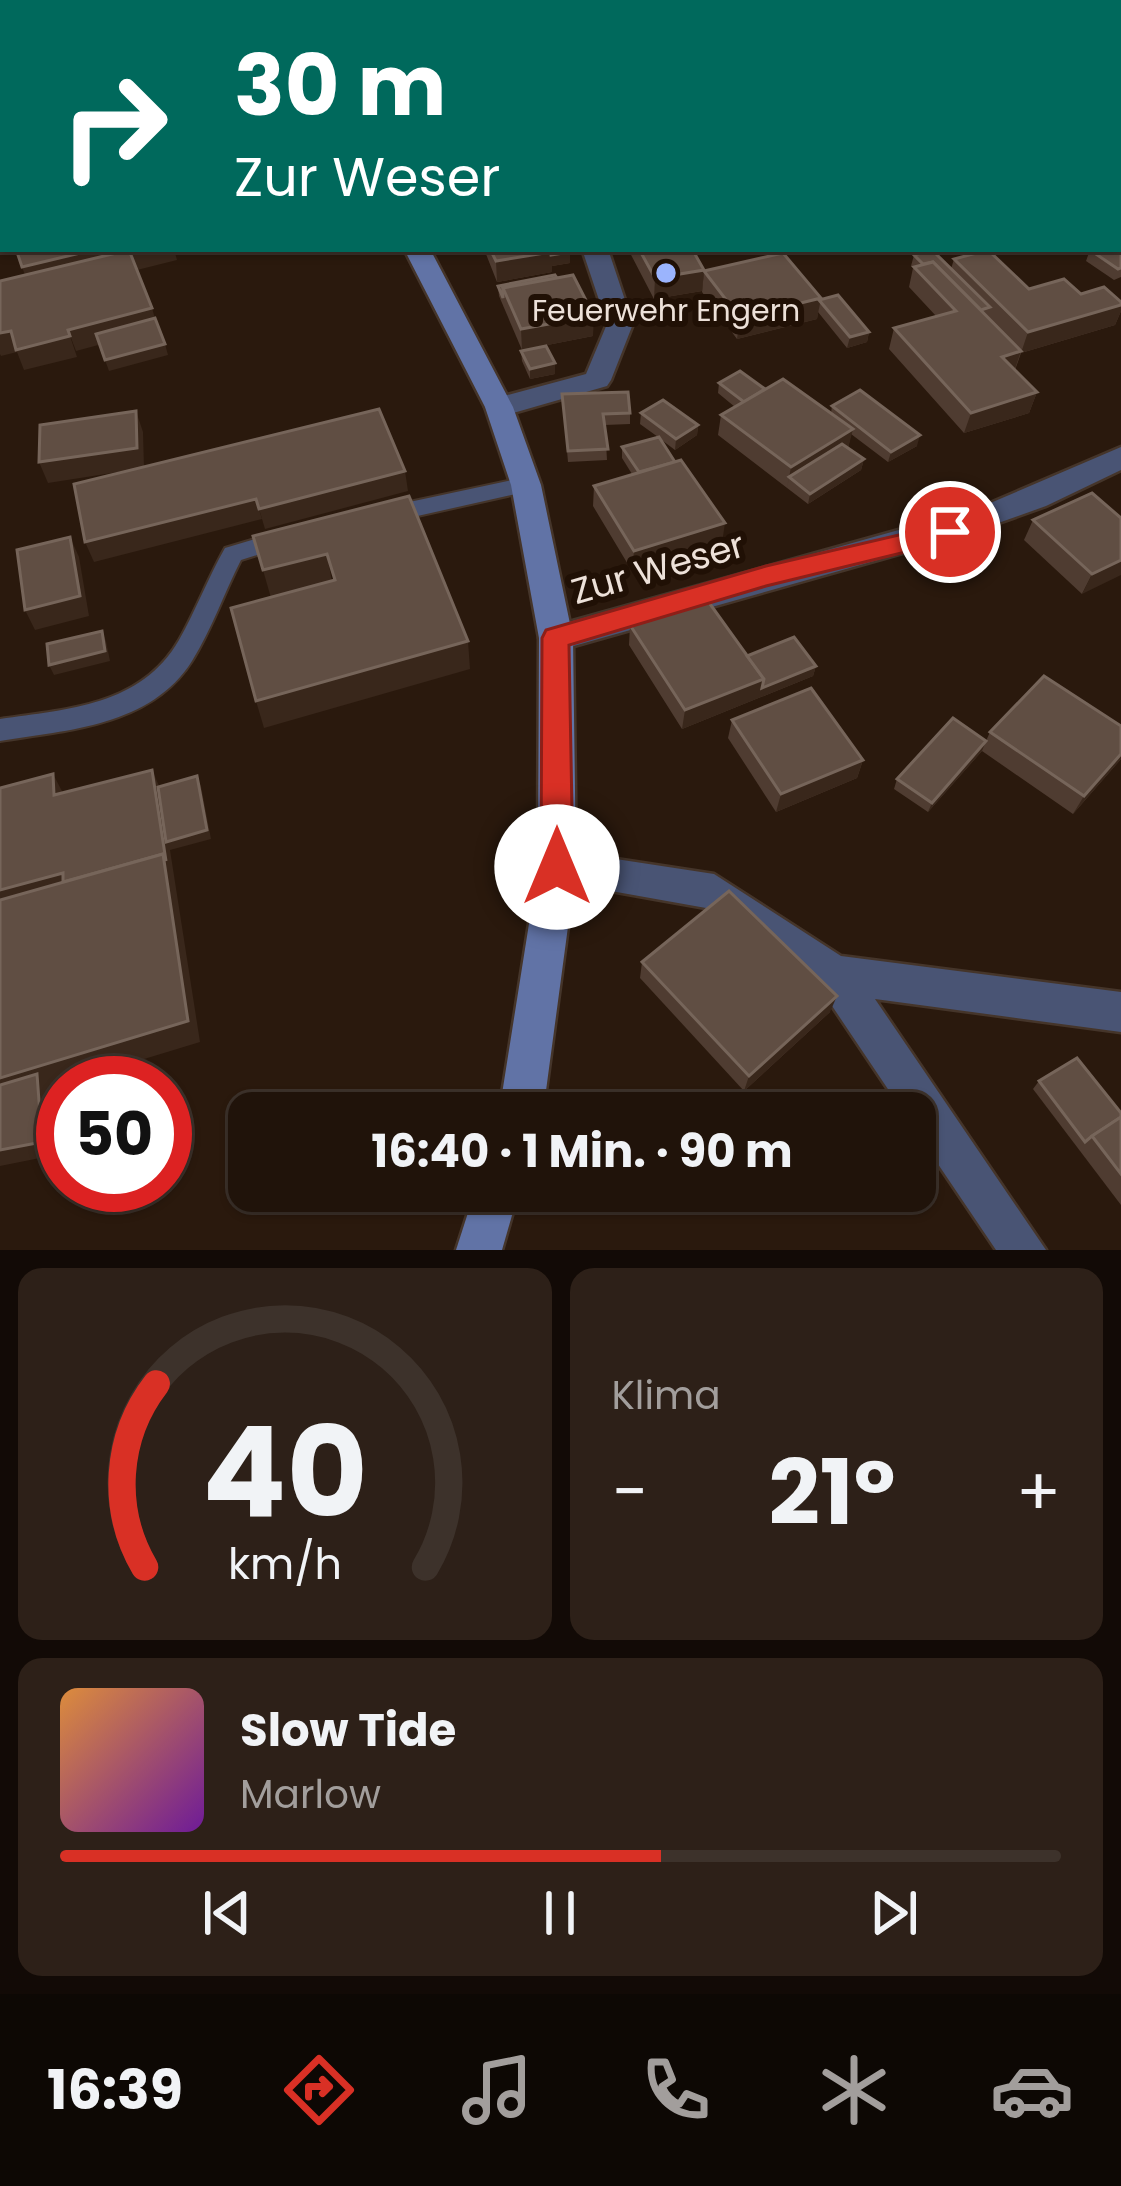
<!DOCTYPE html>
<html lang="de">
<head>
<meta charset="utf-8">
<style>
	body { margin:0; font-family:Poppins,sans-serif; background:#2d2018; color:#f1f3f6; height:100vh; display:flex; flex-direction:column; font-size:45px; white-space:nowrap }
	* { box-sizing:border-box; margin:0 }
	p { font-size:39px; color:#a29e9c }
	.icon { flex:none; width:66px; height:66px; fill:none; stroke:currentColor; stroke-width:2; stroke-linecap:round; stroke-linejoin:round }
	.map { position:relative; height:1250px; overflow:hidden }
	.panel { display:flex; flex-direction:column; gap:18px; padding:18px; background:#120a06; flex:1 }
	.panel>* { flex:none }
	.hud { position:absolute; left:0px; top:0px; width:1122px; height:252px; box-shadow:0 3px 9px #0004,0 0 0 3px #3d322b; background:#00695c; color:#fff; overflow:hidden }
	.speed { position:absolute; left:36px; top:1056px; display:flex; gap:24px; font-size:60px; font-weight:700; text-align:center }
	.speed>* { display:grid; place-content:center; width:156px; height:156px; border-radius:50%; background:#20130a; box-shadow:0 3px 9px #0004,0 0 0 3px #3d322b; line-height:1 }
	.speed .limit { border:18px solid #d22; background:#fff; color:#111 }
	.pin { position:absolute; display:grid; place-items:center; width:102px; height:102px; color:#fff; margin:-51px; border:6px solid #fff; border-radius:50%; box-shadow:0 3px 12px #0007 }
	.me { position:absolute; width:132px; margin:-66px; rotate:0deg; stroke-linejoin:round; filter:drop-shadow(0 0 9px #0008) }
	.turn { display:flex; align-items:center; gap:42px; height:252px; padding:0 36px; font-size:54px }
	.turn .icon { width:156px; height:156px; stroke-width:2.5 }
	.turn b { display:block; font-size:84px; line-height:102px }
	.big { font-size:90px; font-weight:700; line-height:1.1 }
	.panel .card { flex:1; display:flex; flex-direction:column; justify-content:center; gap:18px; min-width:0; padding:0 42px; border-radius:24px; background:#2d2018 }
	.panel .dial { align-items:center; gap:0 }
	.dial svg { height:312px; overflow:visible; fill:none; stroke:#3d322b; stroke-width:7; stroke-linecap:round; text-anchor:middle }
	.dial text { fill:#f1f3f6; stroke:none }
	.song { display:flex; align-items:center; gap:36px }
	.cover { width:144px; height:144px; border-radius:18px; background:linear-gradient(135deg,hsl(30 70% 55%),hsl(280 70% 35%)) }
	.played { height:12px; border-radius:6px; background:linear-gradient(90deg,#d93025 60%,#3d322b 60%) }
	.keys { display:flex; justify-content:space-around; direction:ltr }
	.heat { display:flex; justify-content:space-between; align-items:center; font-size:66px; direction:ltr }
	.panel .tiles { flex:1; display:grid; gap:18px; grid-template-columns:1fr 1fr }
	.card:last-child { grid-column:span 2 }
	.trip { position:absolute; left:228px; top:1092px; width:708px; height:120px; border-radius:24px; background:#20130a; box-shadow:0 3px 9px #0004,0 0 0 3px #3d322b; font-weight:700; line-height:120px; text-align:center }
	.tab-bar { display:flex; height:192px; justify-content:space-around; align-items:center; background:#0d0804; color:#a29e9c }
	.tab-bar .icon { width:84px; height:84px }
	.tab-bar .active { color:#d93025 }
	.tab-bar b { font-size:54px; color:#f1f3f6 }
	.map>svg:first-child { display:block }
</style>
</head>
<body>
<div class="map">
<svg width="1121" height="1250" viewBox="0 0 1121 1250">
	<rect width="100%" height="100%" fill="#2a190d"/>
	<g fill="none" stroke-linecap="round" stroke-linejoin="round">
		<!-- service casing -->
		<g stroke="#45352a" stroke-width="4">
			<g id="service">
				<path d="M526,477l11,8 -3,5 -148,33 -11,-8 11,-8z"/>
				<path d="M288,529l11,8 -3,6 -55,17c-17,33 -29,69 -49,101 -41,65 -124,69 -192,80v-22c68,-10 141,-13 179,-79 17,-30 29,-62 46,-92z"/>
			</g>
		</g>
		<!-- minor casing -->
		<g stroke="#45352a" stroke-width="5">
			<g id="minor">
				<path d="M567,0h21l-23,3z"/>
				<path d="M582,249h26l25,75 -22,56 -4,6 -108,31 -10,-3 -4,-7 4,-7 97,-26 21,-50z"/>
				<path d="M1121,447v23l-75,36 -87,31 -403,114 -12,-4 -5,-9 5,-9 437,-122z"/>
				<path d="M557,850l157,24 127,82 280,36v40l-246,-33 171,251h-50l-81,-120v-17h-11l-84,-125 -114,-80 -162,-29 -6,-12 6,-12z"/>
			</g>
		</g>
		<!-- secondary casing -->
		<g stroke="#45352a" stroke-width="5">
			<g id="secondary">
				<path d="M250,0h20l2,3h-20z"/>
				<path d="M404,249h26l83,158 28,78 32,153 3,229 -33,246h-44l39,-246 1,-229 -28,-153 -26,-78z"/>
				<path d="M475,1191h44l-17,59h-46z"/>
			</g>
		</g>
		<!-- service -->
		<use href="#service" fill="#495474" fill-rule="evenodd"/>
		<!-- minor -->
		<use href="#minor" fill="#495474" fill-rule="evenodd"/>
		<!-- secondary -->
		<use href="#secondary" fill="#6173a6" fill-rule="evenodd"/>
	</g>
	<!-- wall -->
	<g fill="#4f3c31">
		<path d="M873,0h139l-3,3h-133z"/>
		<path d="M1121,237v40l-7,3 -28,-19 4,-11z"/>
		<path d="M484,249h85l1,14 -18,3v6l-55,10z"/>
		<path d="M628,249h82v2l-15,3 9,16 -2,21 -48,8z"/>
		<path d="M914,255l37,14 3,-10 75,30 52,5 40,8v9l-6,14 -94,28 -6,17 22,22 -8,21 -65,20 -75,-84 5,-21 42,-12 -27,-29 4,-19 -2,-2z"/>
		<path d="M704,271l117,27 48,34 -2,10 -20,6 -29,-36 -1,7 -80,20 -35,-47z"/>
		<path d="M498,286l95,50 -71,14 -23,-54z"/>
		<path d="M521,351l34,12v11l-25,5 -8,-18z"/>
		<path d="M719,383l46,6 66,24 1,-7 85,40 -29,16 -37,-28 -3,14 16,11 -3,11 -53,34 -90,-69 3,-20 14,-8 -17,-14z"/>
		<path d="M562,394l68,19v11l-25,1 2,35 -39,2z"/>
		<path d="M641,413l57,12 -1,10 -22,15 -16,-12 63,105 -90,28 -39,-65 1,-20 38,-12 -10,-16v-11l36,-10 -18,-13z"/>
		<path d="M1121,518l-39,76 -58,-54 9,-20z"/>
		<path d="M630,625l117,31 69,10 -3,10 -131,53 -53,-84z"/>
		<path d="M732,720l131,40 -6,18 -81,34 -48,-74z"/>
		<path d="M1121,726v33l-48,55 -91,-63 -54,61 -34,-23 3,-10 89,-38 4,-9z"/>
		<path d="M642,962l188,50 -86,79 -104,-113z"/>
		<path d="M1039,1081l82,32v92l-88,-116z"/>
	</g>
	<!-- shaded-wall -->
	<g fill="#39271b">
		<path d="M357,0h61v2l-61,1z"/>
		<path d="M501,0h31v3h-50z"/>
		<path d="M670,0h42l-42,3z"/>
		<path d="M923,0h38v3h-55z"/>
		<path d="M975,0h37l-3,3h-35z"/>
		<path d="M97,249h77l3,11 -144,36 -11,-29z"/>
		<path d="M683,249h27v2l-27,5z"/>
		<path d="M551,252h19v11l-18,3v6l-55,10 -1,-21z"/>
		<path d="M704,270l-2,21 -48,8 1,-21z"/>
		<path d="M821,298l-4,21 -80,20 3,-21z"/>
		<path d="M1121,305v6l-6,14 -94,28 7,-21z"/>
		<path d="M152,308l6,21 -82,22 -8,-21z"/>
		<path d="M594,316l-1,20 -71,14 -1,-21z"/>
		<path d="M11,331l59,5 7,21 -53,13 -7,-18 -16,4 -1,-2v-21z"/>
		<path d="M869,332l-2,10 -20,6 3,-11z"/>
		<path d="M165,344l3,11 -59,16 -4,-11z"/>
		<path d="M1021,351l-7,21 -12,-15z"/>
		<path d="M555,363v11l-25,5v-10z"/>
		<path d="M1037,392l-8,21 -65,20 7,-20z"/>
		<path d="M136,411l7,21 1,36 -96,15 -9,-21z"/>
		<path d="M698,425l-1,10 -22,15 1,-11z"/>
		<path d="M853,429l-5,20 -59,28 -2,11 4,-21z"/>
		<path d="M920,435l-3,11 -29,16 3,-10z"/>
		<path d="M864,459l-3,11 -53,34 2,-10z"/>
		<path d="M405,471l3,20 -143,38 -6,-20z"/>
		<path d="M256,499l6,20 -168,43 -9,-20z"/>
		<path d="M725,523l-3,20 -90,28 2,-20z"/>
		<path d="M70,537l9,20 10,59 -54,14 -10,-20z"/>
		<path d="M327,554l5,28 -61,16 -8,-28z"/>
		<path d="M1121,560v15l-39,19 10,-20z"/>
		<path d="M102,631l4,10 4,20 -56,14 -5,-10z"/>
		<path d="M468,641l2,28 -206,59 -8,-27z"/>
		<path d="M816,666l-3,10 -131,53 3,-19 79,-31z"/>
		<path d="M986,741l-4,10 -54,61 4,-9z"/>
		<path d="M1121,754v5l-48,55 11,-18z"/>
		<path d="M863,760l-6,18 -81,34 5,-18z"/>
		<path d="M152,770l8,18 37,-12 4,10 10,53 -41,11 30,192 -151,46 6,67 -55,11v-276z"/>
		<path d="M53,774l10,19 -9,2z"/>
		<path d="M837,996l-7,16 -86,79 5,-15z"/>
	</g>
	<!-- building -->
	<g fill="#604e43" stroke="#76655a" stroke-width="3">
		<path d="M126,0h30l2,3h-30z"/>
		<path d="M160,0h68l-14,3h-52z"/>
		<path d="M730,0h75l2,3h-75z"/>
		<path d="M897,0h26l-17,3h-6z"/>
		<path d="M961,0h15l3,3h-23l5,-1z"/>
		<rect x="1119" y="101" width="2" height="39"/>
		<path d="M0,125h3v53l-3,-10z"/>
		<path d="M1121,237v31l-3,1 -28,-19 29,-1v-11z"/>
		<path d="M16,249h81l-75,18z"/>
		<path d="M490,249h60l1,3 -55,9z"/>
		<path d="M550,249h19l1,3 -19,3z"/>
		<path d="M639,249h53l12,21 -49,8z"/>
		<path d="M129,250l23,58 -84,22 2,6 -54,14 -5,-19 -11,2v-52z"/>
		<path d="M932,250l58,57 -9,3 -48,-48 -10,2 -9,-9z"/>
		<path d="M988,250l41,39 35,-10 17,15 23,-7 17,15v3l-93,27 -74,-73z"/>
		<path d="M783,253l38,45 -81,20 -36,-47z"/>
		<path d="M933,262l88,89 -19,6 35,35 -66,21 -77,-85 62,-17 -42,-44z"/>
		<path d="M555,275l2,3 -54,10v10l-5,-12z"/>
		<path d="M573,275l21,41 -73,13 -18,-41z"/>
		<path d="M838,295l31,37 -19,5 -31,-37z"/>
		<path d="M155,318l10,26 -60,16 -9,-26z"/>
		<path d="M546,346l9,17 -25,6 -9,-18z"/>
		<path d="M740,371l25,18 -21,13 -25,-19z"/>
		<path d="M783,379l70,50 -62,38 -70,-52z"/>
		<path d="M860,390l60,45 -29,17 -59,-46z"/>
		<path d="M628,392l2,21 -27,1 5,35 -40,2 -6,-57z"/>
		<path d="M663,400l35,25 -22,14 -35,-26z"/>
		<path d="M379,409l26,62 -146,38 -3,-10 -171,43 -11,-58z"/>
		<path d="M136,411l1,37 -98,14 1,-37z"/>
		<path d="M659,437l16,25 -36,10 -17,-25z"/>
		<path d="M842,444l22,15 -54,35 -21,-17z"/>
		<path d="M681,460l44,63 -91,28 -40,-65z"/>
		<path d="M1092,493l29,25v42l-29,14 -59,-54z"/>
		<path d="M409,496l59,145 -212,60 -25,-93 104,-28 -8,-26 -64,16 -10,-34z"/>
		<path d="M70,537l10,59 -55,14 -8,-60z"/>
		<path d="M705,597l59,82 -79,31 -55,-85z"/>
		<path d="M102,631l3,20 -56,14 -2,-21z"/>
		<path d="M794,637l22,29 -54,22 2,-9 -17,-23z"/>
		<path d="M1044,676l77,50v28l-37,42 -94,-64z"/>
		<path d="M811,688l52,72 -82,34 -49,-74z"/>
		<path d="M953,718l33,23 -54,62 -35,-24z"/>
		<path d="M152,770l14,91 -3,-7 -100,28v-9l-63,17v-102l53,-14 1,21z"/>
		<path d="M197,776l10,54 -41,12 -8,-55z"/>
		<path d="M163,854l25,167 -188,57v-178z"/>
		<path d="M729,891l108,105 -88,80 -107,-114z"/>
		<path d="M1077,1058l44,55v4l-29,19 -7,6 -46,-61z"/>
		<path d="M37,1074l5,68 -42,8v-65z"/>
		<path d="M1121,1117v57l-29,-38z"/>
	</g>
	<!-- route -->
	<path fill="#d93025" stroke="#8d1f18" stroke-width="3" d="M950,523l13,9 -4,7 -193,47 -197,59 4,222 -5,10 -11,4 -11,-4 -5,-10 1,-229 4,-8 220,-64z"/>
	<!-- markers -->
	<circle fill="#9bb4fd" stroke="#201005" stroke-width="4.5" cx="666" cy="273" r="12"/>
	<g text-anchor="middle" dominant-baseline="central" stroke-width="12" stroke-linejoin="round" paint-order="stroke">
		<!-- far-poi labels -->
		<g font-size="30" fill="#ede1d9" stroke="#201005">
			<text x="666" y="310">Feuerwehr Engern</text>
		</g>
		<!-- street labels -->
		<g font-size="36" fill="#ede1d9" stroke="#201005">
			<text transform="translate(658 568) rotate(-16)">Zur Weser</text>
		</g>
	</g>
</svg>
<div class="speed"><div class="limit">50</div></div>
<div class="pin" style="left:950px;top:532px;background:#d93025"><svg class="icon" aria-label="arrive" viewBox="0 0 24 24"><path d="M6 21V4h12l-3 4 3 4H6"/></svg></div>
<svg class="me" style="left:557px;top:867px" viewBox="-20 -20 40 40"><circle r="19" fill="#fff"/><path d="M0-13L10 11 0 6-10 11z" fill="#d93025"/></svg>
<div class="trip">16:40 · 1 Min. · 90 m</div>
<div class="hud">
<div class="turn"><svg class="icon" aria-label="right" viewBox="0 0 24 24"><path d="M7 20v-9h11M14 6l5 5-5 5"/></svg><div><b>30 m</b>Zur Weser</div></div>
</div>
</div>
<section class="panel">
<div class="tiles">
<div class="card dial"><svg viewBox="0 0 100 80">
<path d="M14 69A42 42 0 1 1 86 69"/>
<path d="M14 69A42 42 0 0 1 17 22" stroke="#d93025"/>
<text x="50" y="56" font-size="32" font-weight="700">40</text>
<text x="50" y="72" font-size="11">km/h</text>
</svg></div>
<div class="card"><p>Klima</p>
<div class="heat"><a>−</a><b class="big">21°</b><a>+</a></div>
</div>
<div class="card">
<div class="song"><i class="cover"></i><div><b>Slow Tide</b><p>Marlow</p></div></div>
<div class="played"></div>
<div class="keys"><svg class="icon" aria-label="previous" viewBox="0 0 24 24"><path d="M18 5L8 12l10 7zM5 5v14"/></svg><svg class="icon" aria-label="pause" viewBox="0 0 24 24"><path d="M8 5v14M16 5v14"/></svg><svg class="icon" aria-label="next" viewBox="0 0 24 24"><path d="M6 5l10 7-10 7zM19 5v14"/></svg></div>
</div>
</div>
</section>
<nav class="tab-bar">
<b>16:39</b>
<svg class="icon active" aria-label="directions" viewBox="0 0 24 24"><path d="M12 3l9 9-9 9-9-9zM9 14v-3h6M13 9l2 2-2 2"/></svg>
<svg class="icon" aria-label="music" viewBox="0 0 24 24"><path d="M9 18V5l10-2v13"/><circle cx="6" cy="18" r="3"/><circle cx="16" cy="16" r="3"/></svg>
<svg class="icon" aria-label="phone" viewBox="0 0 24 24"><path d="M5 4h4l2 5-3 2q2 4 5 5l2-3 5 2v4C11 20 4 13 5 4z"/></svg>
<svg class="icon" aria-label="climate" viewBox="0 0 24 24"><path d="M12 3v18M4 7l16 10M4 17L20 7"/></svg>
<svg class="icon" aria-label="car" viewBox="0 0 24 24"><path d="M5 17H2v-5l4-1 3-4h7l3 4 3 1v5h-3M9 17h6M6 11h13"/><circle cx="7" cy="17" r="2"/><circle cx="17" cy="17" r="2"/></svg>
</nav>
</body>
</html>
